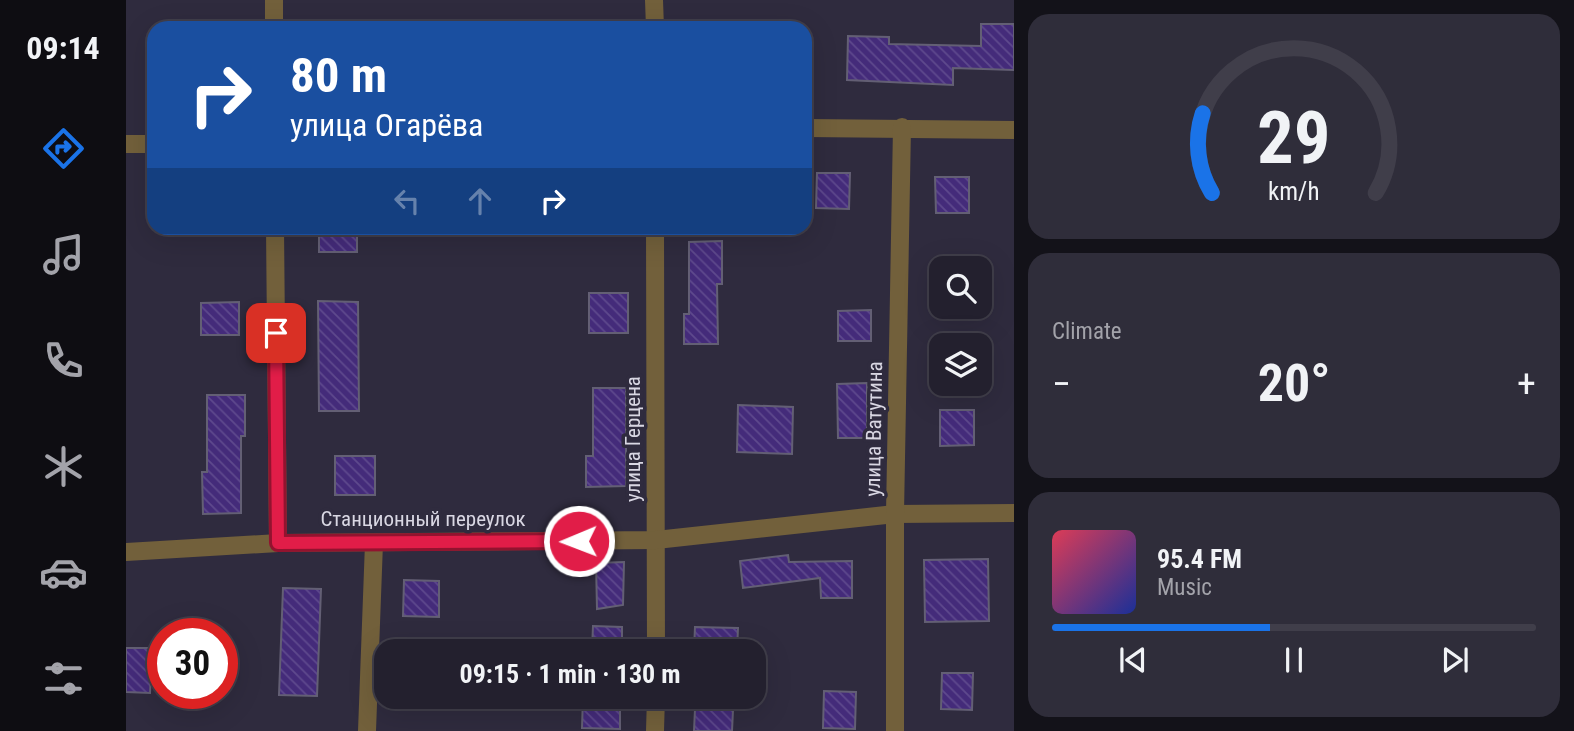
<!DOCTYPE html>
<html lang="en">
<head>
<meta charset="utf-8">
<style>
	body { margin:0; font-family:"Roboto Condensed",sans-serif; background:#2f2d3a; color:#f1f3f6; height:100vh; display:flex; flex-direction:column; font-size:26px; white-space:nowrap }
	* { box-sizing:border-box; margin:0 }
	p { font-size:23px; color:#a3a3aa }
	.icon { flex:none; width:38px; height:38px; fill:none; stroke:currentColor; stroke-width:2; stroke-linecap:round; stroke-linejoin:round }
	.map { position:relative; flex:1; overflow:hidden }
	.sheet { display:flex; flex-direction:column; gap:14px; padding:14px; background:#131219; width:560px }
	.sheet>* { flex:none }
	.guide { position:absolute; left:21px; top:21px; width:665px; height:214px; border-radius:21px; box-shadow:0 7px 28px #0002,0 0 0 2px #403e4a; background:#1a4fa0; color:#fff; overflow:hidden }
	.buttons { position:absolute; left:803px; top:256px; display:grid; gap:14px }
	.buttons a { display:grid; place-items:center; width:63px; height:63px; border-radius:14px; background:#23202e; box-shadow:0 7px 28px #0002,0 0 0 2px #403e4a; font-size:35px }
	.speed { position:absolute; left:21px; top:618px; display:flex; gap:14px; font-size:35px; font-weight:700; text-align:center }
	.speed>* { display:grid; place-content:center; width:91px; height:91px; border-radius:50%; background:#23202e; box-shadow:0 7px 28px #0002,0 0 0 2px #403e4a; line-height:1 }
	.speed .limit { border:10px solid #d22; background:#fff; color:#111 }
	.pin { position:absolute; display:grid; place-items:center; width:60px; height:60px; color:#fff; margin:-30px; border-radius:14px; box-shadow:0 4px 10px #0006 }
	.me { position:absolute; width:77px; margin:-38px; rotate:269deg; stroke-linejoin:round; filter:drop-shadow(0 0 5px #0008) }
	.turn { display:flex; align-items:center; gap:24px; height:147px; padding:0 28px; font-size:32px }
	.turn .icon { width:91px; height:91px; stroke-width:2.5 }
	.turn b { display:block; font-size:49px; line-height:60px }
	.lanes { display:flex; align-items:center; height:66px; padding:0 28px; background:#0003; justify-content:center; gap:35px; direction:ltr }
	.lanes .off { opacity:.35 }
	.big { font-size:52px; font-weight:700; line-height:1.1 }
	.sheet .card { flex:1; display:flex; flex-direction:column; justify-content:center; gap:10px; min-width:0; padding:0 24px; border-radius:21px; background:#2f2d3a }
	.sheet .dial { align-items:center; gap:0 }
	.dial svg { height:182px; overflow:visible; fill:none; stroke:#403e4a; stroke-width:7; stroke-linecap:round; text-anchor:middle }
	.dial text { fill:#f1f3f6; stroke:none }
	.song { display:flex; align-items:center; gap:21px }
	.cover { width:84px; height:84px; border-radius:10px; background:linear-gradient(135deg,hsl(350 70% 55%),hsl(230 70% 35%)) }
	.played { height:7px; border-radius:4px; background:linear-gradient(90deg,#1a73e8 45%,#403e4a 45%) }
	.keys { display:flex; justify-content:space-around; direction:ltr }
	.heat { display:flex; justify-content:space-between; align-items:center; font-size:38px; direction:ltr }
	.trip { position:absolute; left:248px; top:639px; width:392px; height:70px; border-radius:21px; background:#23202e; box-shadow:0 7px 28px #0002,0 0 0 2px #403e4a; font-weight:700; line-height:70px; text-align:center }
	main { display:flex; flex:1; min-height:0 }
	.dock { display:flex; flex-direction:column; width:126px; justify-content:space-around; align-items:center; background:#0e0d12; color:#a3a3aa }
	.dock .icon { width:49px; height:49px }
	.dock .active { color:#1a73e8 }
	.dock b { font-size:32px; color:#f1f3f6 }
	.map>svg:first-child { display:block }
</style>
</head>
<body>
<main>
<nav class="dock">
<b>09:14</b>
<svg class="icon active" aria-label="directions" viewBox="0 0 24 24"><path d="M12 3l9 9-9 9-9-9zM9 14v-3h6M13 9l2 2-2 2"/></svg>
<svg class="icon" aria-label="music" viewBox="0 0 24 24"><path d="M9 18V5l10-2v13"/><circle cx="6" cy="18" r="3"/><circle cx="16" cy="16" r="3"/></svg>
<svg class="icon" aria-label="phone" viewBox="0 0 24 24"><path d="M5 4h4l2 5-3 2q2 4 5 5l2-3 5 2v4C11 20 4 13 5 4z"/></svg>
<svg class="icon" aria-label="climate" viewBox="0 0 24 24"><path d="M12 3v18M4 7l16 10M4 17L20 7"/></svg>
<svg class="icon" aria-label="car" viewBox="0 0 24 24"><path d="M5 17H2v-5l4-1 3-4h7l3 4 3 1v5h-3M9 17h6M6 11h13"/><circle cx="7" cy="17" r="2"/><circle cx="17" cy="17" r="2"/></svg>
<svg class="icon" aria-label="filters" viewBox="0 0 24 24"><path d="M4 7h16M4 17h16"/><circle cx="9" cy="7" r="2"/><circle cx="15" cy="17" r="2"/></svg>
</nav>
<div class="map">
<svg width="888" height="731" viewBox="0 0 888 731">
	<defs>
		<pattern id="building-back-hatch" width="6" height="6" patternUnits="userSpaceOnUse" patternTransform="scale(1.75)"><rect width="6" height="6" fill="#442b7a"/><path d="M-1 5l2 2M0 0l6 6M5-1l2 2" fill="none" stroke="#5e498d"/></pattern>
	</defs>
	<rect width="100%" height="100%" fill="#2f2b3e"/>
	<!-- building -->
	<g fill="url(#building-back-hatch)" stroke="#635f74" stroke-width="2">
		<path d="M855,24h33v46l-61,-2v17l-106,-5 1,-44 41,1v7l92,2z"/>
		<path d="M691,173h33l-1,36 -33,-1z"/>
		<path d="M809,177h34v36h-33z"/>
		<rect x="193" y="228" width="38" height="24"/>
		<path d="M596,241v43h-5l1,60h-34v-30h5v-72z"/>
		<rect x="463" y="293" width="39" height="40"/>
		<path d="M192,301l40,1 1,109h-40z"/>
		<path d="M113,302v33h-38v-32z"/>
		<path d="M745,310v31h-33v-30z"/>
		<path d="M741,383v55h-29l-1,-54z"/>
		<path d="M467,388h33v98l-40,1v-31h7z"/>
		<path d="M81,395h38v41h-4v77l-38,1 -1,-42h5z"/>
		<path d="M612,405l55,2 -1,47 -55,-2z"/>
		<path d="M814,410h34v35l-34,1z"/>
		<rect x="209" y="456" width="40" height="39"/>
		<path d="M662,555l1,7 63,-1v37h-31l-1,-20 -77,10 -3,-27z"/>
		<path d="M862,559l1,62 -64,1 -1,-62z"/>
		<path d="M498,562l-1,43 -26,4 -1,-46z"/>
		<path d="M278,580l35,1v36l-36,-1z"/>
		<path d="M157,588l38,1 -4,107 -38,-1z"/>
		<path d="M467,626l29,1v23h-30z"/>
		<path d="M569,627l43,1 -1,23h-43z"/>
		<path d="M0,648h26l-2,45 -24,-1z"/>
		<path d="M816,673h31l-1,37 -31,-1z"/>
		<path d="M698,691l32,1 -1,37 -32,-1z"/>
		<path d="M457,696h37v33l-38,-1z"/>
		<path d="M569,709l38,1 -1,21h-38z"/>
	</g>
	<g fill="none" stroke-linecap="round" stroke-linejoin="round">
		<!-- street -->
		<g stroke="#72603b" stroke-width="18">
			<path d="M148,0v28"/>
			<path d="M528,0l1,28"/>
			<path d="M679,128l209,2"/>
			<path d="M0,144h28"/>
			<path d="M149,228l3,315"/>
			<path d="M529,228l1,423"/>
			<path d="M0,552l152,-9 378,-3 239,-26 119,-1"/>
			<path d="M241,731l7,-188"/>
			<path d="M529,731l1,-35"/>
			<path d="M769,731v-217l7,-387"/>
		</g>
	</g>
	<g fill="none" stroke-linecap="round" stroke-linejoin="round">
		<!-- route casing -->
		<g stroke="#92132f" stroke-width="18">
			<path id="route" d="M150,333l2,210 301,-2"/>
		</g>
		<!-- route -->
		<use href="#route" stroke="#e11d48" stroke-width="12"/>
	</g>
	<g text-anchor="middle" dominant-baseline="central" stroke-width="7" stroke-linejoin="round" paint-order="stroke">
		<!-- street labels -->
		<g font-size="21" fill="#d9d7e3" stroke="#2f2b3e">
			<text transform="translate(748 429) rotate(-89)">улица Ватутина</text>
			<text transform="translate(507 439) rotate(-90)">улица Герцена</text>
			<text x="297" y="519">Станционный переулок</text>
		</g>
	</g>
</svg>
<div class="buttons">
<a><svg class="icon" aria-label="search" viewBox="0 0 24 24"><circle cx="10" cy="10" r="6"/><path d="M15 15l6 6"/></svg></a>
<a><svg class="icon" aria-label="layers" viewBox="0 0 24 24"><path d="M12 4l9 5-9 5-9-5zM3 14l9 5 9-5"/></svg></a>
</div>
<div class="speed"><div class="limit">30</div></div>
<div class="pin" style="left:150px;top:333px;background:#d93025"><svg class="icon" aria-label="arrive" viewBox="0 0 24 24"><path d="M6 21V4h12l-3 4 3 4H6"/></svg></div>
<svg class="me" style="left:453px;top:541px" viewBox="-20 -20 40 40"><circle r="17" fill="#e11d48" stroke="#fff" stroke-width="3"/><path d="M0-11L8 9 0 5-8 9z" fill="#fff"/></svg>
<div class="trip">09:15 · 1 min · 130 m</div>
<div class="guide">
<div class="turn"><svg class="icon" aria-label="right" viewBox="0 0 24 24"><path d="M7 20v-9h11M14 6l5 5-5 5"/></svg><div><b>80 m</b>улица Огарёва</div></div>
<div class="lanes"><svg class="icon off" aria-label="left" viewBox="0 0 24 24"><path d="M17 20v-9H6M10 6l-5 5 5 5"/></svg><svg class="icon off" aria-label="ahead" viewBox="0 0 24 24"><path d="M12 20V5M6 11l6-6 6 6"/></svg><svg class="icon" aria-label="right" viewBox="0 0 24 24"><path d="M7 20v-9h11M14 6l5 5-5 5"/></svg></div>
</div>
</div>
<section class="sheet">
<div class="card dial"><svg viewBox="0 0 100 80">
<path d="M14 69A42 42 0 1 1 86 69"/>
<path d="M14 69A42 42 0 0 1 10 34" stroke="#1a73e8"/>
<text x="50" y="56" font-size="32" font-weight="700">29</text>
<text x="50" y="72" font-size="11">km/h</text>
</svg></div>
<div class="card"><p>Climate</p>
<div class="heat"><a>−</a><b class="big">20°</b><a>+</a></div>
</div>
<div class="card">
<div class="song"><i class="cover"></i><div><b>95.4 FM</b><p>Music</p></div></div>
<div class="played"></div>
<div class="keys"><svg class="icon" aria-label="previous" viewBox="0 0 24 24"><path d="M18 5L8 12l10 7zM5 5v14"/></svg><svg class="icon" aria-label="pause" viewBox="0 0 24 24"><path d="M8 5v14M16 5v14"/></svg><svg class="icon" aria-label="next" viewBox="0 0 24 24"><path d="M6 5l10 7-10 7zM19 5v14"/></svg></div>
</div>
</section>
</main>
</body>
</html>
